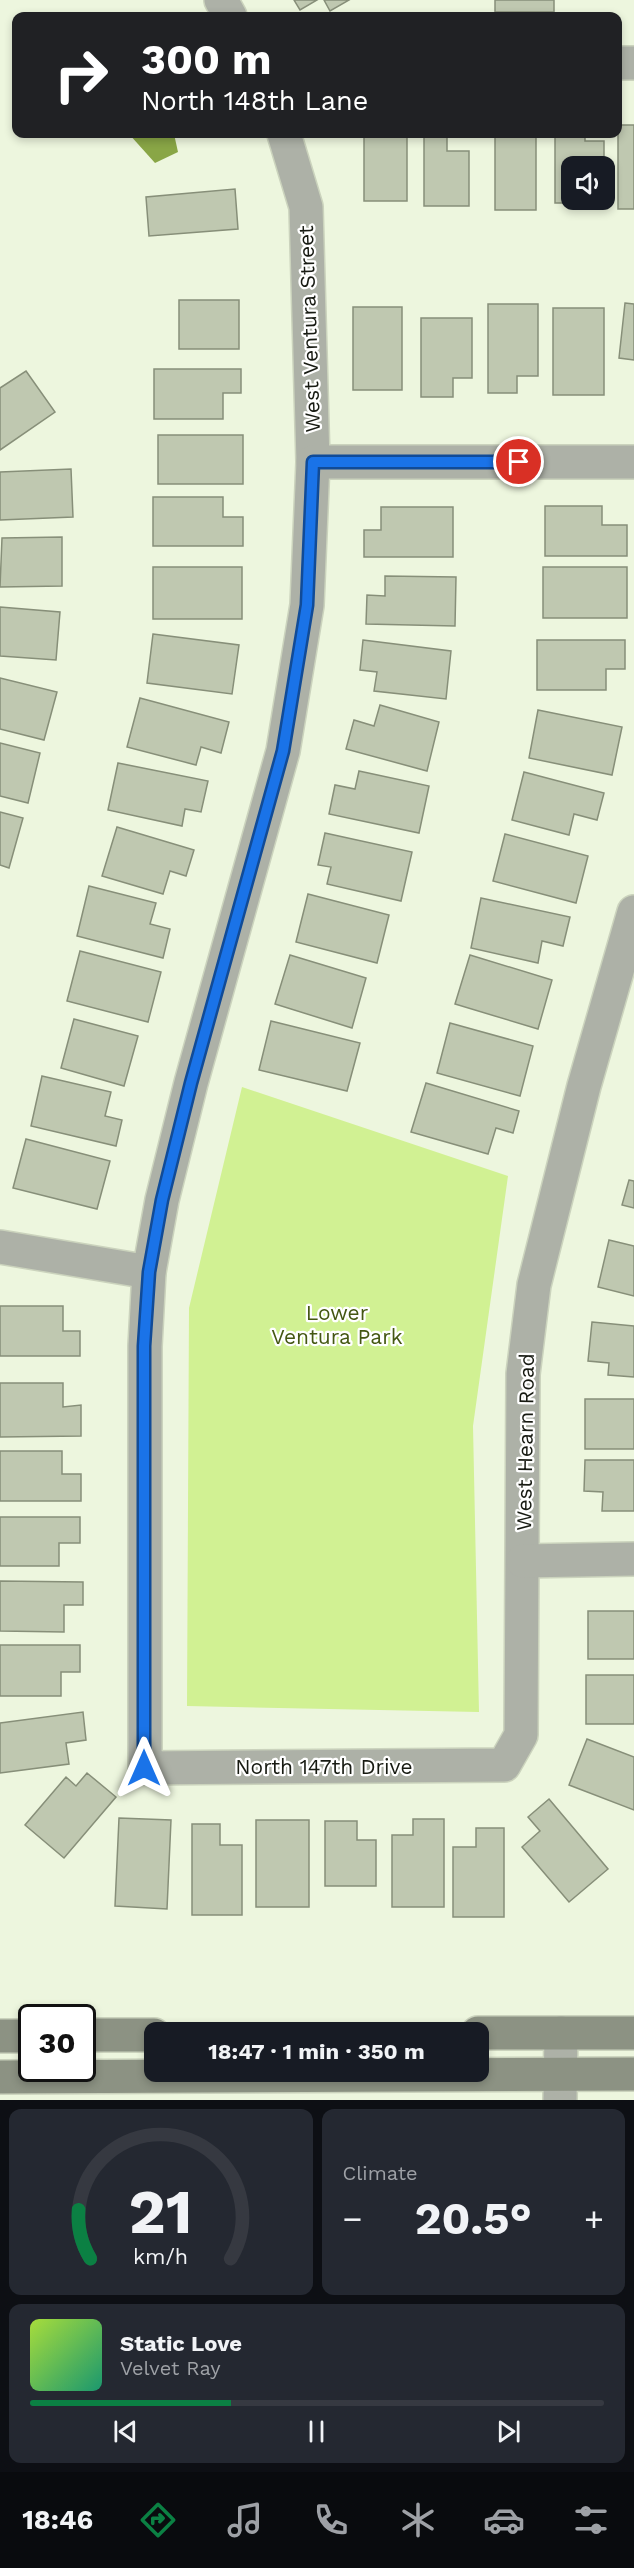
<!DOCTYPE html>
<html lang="en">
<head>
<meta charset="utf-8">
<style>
	body { margin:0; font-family:"Work Sans",sans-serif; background:#242831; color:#f1f3f6; height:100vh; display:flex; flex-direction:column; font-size:22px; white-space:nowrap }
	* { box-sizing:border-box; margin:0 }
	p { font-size:20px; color:#9ea1a6 }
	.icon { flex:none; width:33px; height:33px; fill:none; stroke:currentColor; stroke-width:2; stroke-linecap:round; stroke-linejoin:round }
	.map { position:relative; height:2100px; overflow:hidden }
	.panel { display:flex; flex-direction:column; gap:9px; padding:9px; background:#0d0f14; flex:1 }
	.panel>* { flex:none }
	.top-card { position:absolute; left:12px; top:12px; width:610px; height:126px; border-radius:12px; box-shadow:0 3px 9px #0003; background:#202124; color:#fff; overflow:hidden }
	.fabs { position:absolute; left:561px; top:156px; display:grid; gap:12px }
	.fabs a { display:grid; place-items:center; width:54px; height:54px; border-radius:12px; background:#171b24; box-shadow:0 3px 9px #0003; font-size:30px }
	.speed { position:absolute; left:18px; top:2004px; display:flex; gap:12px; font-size:30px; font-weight:700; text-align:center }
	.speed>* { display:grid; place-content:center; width:78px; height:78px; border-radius:50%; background:#171b24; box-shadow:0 3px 9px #0003; line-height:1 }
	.speed .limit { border:3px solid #111; border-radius:9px; background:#fff; color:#111 }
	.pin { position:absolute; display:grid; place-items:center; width:51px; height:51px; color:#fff; margin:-26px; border:3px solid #fff; border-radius:50%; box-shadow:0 2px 6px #0007 }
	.me { position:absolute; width:66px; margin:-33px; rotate:0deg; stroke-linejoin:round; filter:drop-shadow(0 0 4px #0008) }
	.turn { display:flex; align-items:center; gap:21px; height:126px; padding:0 30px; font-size:27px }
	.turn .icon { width:78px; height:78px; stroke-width:2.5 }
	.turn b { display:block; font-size:42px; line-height:51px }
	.big { font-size:45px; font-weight:700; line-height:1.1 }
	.panel .card { flex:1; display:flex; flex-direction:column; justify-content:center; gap:9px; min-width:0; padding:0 21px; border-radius:12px; background:#242831 }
	.panel .dial { align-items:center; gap:0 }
	.dial svg { height:156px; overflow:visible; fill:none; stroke:#363941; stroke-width:7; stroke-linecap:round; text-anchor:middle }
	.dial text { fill:#f1f3f6; stroke:none }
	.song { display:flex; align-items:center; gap:18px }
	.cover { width:72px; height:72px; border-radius:9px; background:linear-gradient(135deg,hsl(80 70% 55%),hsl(160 70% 35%)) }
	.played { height:6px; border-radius:3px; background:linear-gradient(90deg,#0b8043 35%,#363941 35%) }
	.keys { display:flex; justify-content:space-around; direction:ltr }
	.heat { display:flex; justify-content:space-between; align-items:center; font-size:33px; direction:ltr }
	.panel .tiles { flex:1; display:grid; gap:9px; grid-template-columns:1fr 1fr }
	.card:last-child { grid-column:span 2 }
	.trip { position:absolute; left:144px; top:2022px; width:345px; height:60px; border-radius:12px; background:#171b24; box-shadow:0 3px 9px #0003; font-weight:700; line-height:60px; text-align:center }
	.dock { display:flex; height:96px; justify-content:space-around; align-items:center; background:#090b0e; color:#9ea1a6 }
	.dock .icon { width:42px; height:42px }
	.dock .active { color:#0b8043 }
	.dock b { font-size:27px; color:#f1f3f6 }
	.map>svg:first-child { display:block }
</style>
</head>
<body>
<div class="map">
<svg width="634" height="2100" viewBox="0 0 634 2100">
	<rect width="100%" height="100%" fill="#edf6de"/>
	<!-- green -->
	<path fill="#d1f193" d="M242,1087l266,89 -35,250 6,286 -292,-6 2,-398z"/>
	<!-- water -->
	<path fill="#89a646" d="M129,134h45l4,18 -23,11z"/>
	<!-- building -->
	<g fill="#bfc8b0" stroke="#878f79" stroke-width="1.5">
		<path d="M294,0h23l-17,10z"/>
		<path d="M324,0h25l-19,11z"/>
		<rect x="495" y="0" width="59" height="12"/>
		<rect x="618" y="125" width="16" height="84"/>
		<rect x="364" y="134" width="43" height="67"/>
		<path d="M424,134h23v17h22v55h-45z"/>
		<rect x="495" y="134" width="41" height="76"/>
		<path d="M555,134h30v7h19v25h-32v34h32v3h-49z"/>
		<path d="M235,189l3,40 -89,7 -3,-39z"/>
		<rect x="179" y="300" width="60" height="49"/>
		<path d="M625,303l9,1v56l-15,-2z"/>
		<path d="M488,304h50v72h-21v17h-29z"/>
		<rect x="353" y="307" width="49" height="83"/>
		<rect x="553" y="308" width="51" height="87"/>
		<path d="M421,318h51v60h-19v19h-32z"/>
		<path d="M154,369h87v24h-18v26h-69z"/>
		<path d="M26,371l29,41 -55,38v-62z"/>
		<rect x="158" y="435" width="85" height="49"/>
		<path d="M71,469l2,48 -73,3v-48z"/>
		<path d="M153,497h70v20h20v29h-90z"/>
		<path d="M545,506h57v19h25v31h-82z"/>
		<path d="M381,507h72v50h-89v-27h17z"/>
		<path d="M62,537v49l-62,1 2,-49z"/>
		<rect x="153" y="567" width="89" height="52"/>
		<rect x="543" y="567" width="84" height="51"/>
		<path d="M385,576l71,1 -1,49 -89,-2 1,-29 18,1z"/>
		<path d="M0,607l60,5 -4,48 -56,-4z"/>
		<path d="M153,634l86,11 -7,49 -85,-11z"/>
		<path d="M363,640l88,11 -5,48 -72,-8 3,-19 -17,-2z"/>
		<path d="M537,640h88v29h-19v21h-69z"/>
		<path d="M0,678l57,14 -13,48 -44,-11z"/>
		<path d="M140,698l89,24 -8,31 -20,-6 -5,18 -69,-18z"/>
		<path d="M380,705l59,17 -12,49 -81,-22 8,-29 20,6z"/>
		<path d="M538,710l84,17 -10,48 -83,-17z"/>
		<path d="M0,743l40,10 -12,50 -28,-7z"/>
		<path d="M118,763l90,18 -7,31 -16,-3 -3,17 -74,-16z"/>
		<path d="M359,771l70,15 -10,47 -90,-19 6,-29 20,4z"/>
		<path d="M524,772l80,21 -7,27 -23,-6 -5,21 -57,-15z"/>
		<path d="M0,812l23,6 -14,50 -9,-3z"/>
		<path d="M117,827l77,23 -8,26 -16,-5 -7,23 -61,-18z"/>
		<path d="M325,833l87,19 -11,49 -74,-17 4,-17 -13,-2z"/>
		<path d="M505,834l83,22 -12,47 -83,-22z"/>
		<path d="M89,886l67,17 -6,21 20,5 -7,29 -86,-22z"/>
		<path d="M308,894l81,21 -12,48 -81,-21z"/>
		<path d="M481,898l89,19 -7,29 -21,-5 -4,22 -67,-15z"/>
		<path d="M80,951l81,21 -13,50 -81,-21z"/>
		<path d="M290,955l76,23 -14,50 -77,-24z"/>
		<path d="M470,955l82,25 -14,49 -83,-25z"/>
		<path d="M74,1019l64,17 -14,50 -63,-18z"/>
		<path d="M271,1021l89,22 -13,48 -88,-21z"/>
		<path d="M450,1023l83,23 -13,50 -83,-23z"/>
		<path d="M42,1076l69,16 -6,24 17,4 -6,26 -85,-20z"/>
		<path d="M426,1083l93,28 -6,22 -17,-5 -8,26 -77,-22z"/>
		<path d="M26,1139l84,22 -13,48 -84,-21z"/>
		<path d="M629,1180l5,1v27l-12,-3z"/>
		<path d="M609,1240l25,6v50l-36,-9z"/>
		<path d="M0,1306h63v25h17v25h-80z"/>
		<path d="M592,1322l42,4v51l-26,-2 1,-12 -21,-2z"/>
		<path d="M0,1383h63v24l18,-2v31l-81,1z"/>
		<rect x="585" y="1399" width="49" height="50"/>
		<path d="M0,1451h62v23h19v27h-81z"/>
		<path d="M585,1460h49v51h-32l1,-19 -19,-1z"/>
		<path d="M0,1517h80v26h-21v23h-59z"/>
		<path d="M0,1581l83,1v23h-19v27l-64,-1z"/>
		<rect x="588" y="1611" width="46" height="48"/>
		<path d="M0,1645h80v27h-19v24h-61z"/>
		<rect x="586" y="1675" width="48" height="49"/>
		<path d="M83,1712l3,28 -20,3 3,21 -69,9v-50z"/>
		<path d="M587,1739l47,18v53l-65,-25z"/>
		<path d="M87,1773l29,24 -52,61 -39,-33 41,-48 10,9z"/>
		<path d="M549,1799l59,70 -39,33 -47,-55 18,-16 -12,-14z"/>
		<path d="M119,1818l52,2 -4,89 -52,-3z"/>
		<path d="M413,1819h31v88h-52v-72h21z"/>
		<rect x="256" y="1820" width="53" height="87"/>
		<path d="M325,1821h32v19h19v46h-51z"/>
		<path d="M192,1824h28v21h22v70h-50z"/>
		<path d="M476,1828h28v89h-51v-70h23z"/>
	</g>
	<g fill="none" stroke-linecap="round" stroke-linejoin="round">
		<!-- minor casing -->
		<g stroke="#cbd3bd" stroke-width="36">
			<g id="minor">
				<path d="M221,0l9,16"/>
				<path d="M618,63h16"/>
				<path d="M284,134l22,73 7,255 -6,143 -24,146 -92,332 -29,117 -13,72 -4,74v422l359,-3 17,-30 2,-361 11,-89 50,-199 50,-174"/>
				<path d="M313,462h321"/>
				<path d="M0,1247l149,25"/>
				<path d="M523,1561l111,-2"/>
				<path d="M560,2100l1,-67"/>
			</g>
		</g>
		<!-- secondary casing -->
		<g stroke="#cbd3bd" stroke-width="36">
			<g id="secondary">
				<path d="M478,2033h156"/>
				<path d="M82,2035h72"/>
				<path d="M0,2036h32"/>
				<path d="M0,2077l634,-3"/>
			</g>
		</g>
		<!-- minor -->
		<use href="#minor" stroke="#adb1a7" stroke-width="33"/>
		<!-- secondary -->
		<use href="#secondary" stroke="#8c9283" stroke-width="33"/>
	</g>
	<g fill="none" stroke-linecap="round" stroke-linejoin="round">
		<!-- route casing -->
		<g stroke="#114b97" stroke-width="15">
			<path id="route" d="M144,1768v-422l5,-74 13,-72 29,-117 92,-332 24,-146 6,-143h206"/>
		</g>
		<!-- route -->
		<use href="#route" stroke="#1a73e8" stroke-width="10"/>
	</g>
	<g text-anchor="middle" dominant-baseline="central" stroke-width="4.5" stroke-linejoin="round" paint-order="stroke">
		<!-- street labels -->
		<g font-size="21" fill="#171a12" stroke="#fff">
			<text transform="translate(309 329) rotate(-92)">West Ventura Street</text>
			<text transform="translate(525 1442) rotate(-89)">West Hearn Road</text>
			<text x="324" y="1766">North 147th Drive</text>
		</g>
		<!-- park labels -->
		<g font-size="21" fill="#445712" stroke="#fff">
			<text x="337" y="1312">Lower<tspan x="337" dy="24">Ventura Park</tspan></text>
		</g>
	</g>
</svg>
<div class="fabs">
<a><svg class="icon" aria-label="sound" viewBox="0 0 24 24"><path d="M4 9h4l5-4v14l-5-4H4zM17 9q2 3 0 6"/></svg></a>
</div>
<div class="speed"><div class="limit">30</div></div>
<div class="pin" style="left:519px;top:462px;background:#d93025"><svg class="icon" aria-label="arrive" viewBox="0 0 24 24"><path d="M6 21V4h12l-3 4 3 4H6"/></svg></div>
<svg class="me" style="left:144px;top:1768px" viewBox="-20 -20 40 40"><path d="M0-17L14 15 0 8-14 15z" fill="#1a73e8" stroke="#fff" stroke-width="4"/></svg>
<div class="trip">18:47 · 1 min · 350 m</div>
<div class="top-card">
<div class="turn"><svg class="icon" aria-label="right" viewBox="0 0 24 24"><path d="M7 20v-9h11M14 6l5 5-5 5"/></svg><div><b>300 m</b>North 148th Lane</div></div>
</div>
</div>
<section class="panel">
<div class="tiles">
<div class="card dial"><svg viewBox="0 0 100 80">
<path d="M14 69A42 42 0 1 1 86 69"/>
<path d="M14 69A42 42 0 0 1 8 44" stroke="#0b8043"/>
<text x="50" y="56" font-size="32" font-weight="700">21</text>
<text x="50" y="72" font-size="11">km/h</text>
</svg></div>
<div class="card"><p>Climate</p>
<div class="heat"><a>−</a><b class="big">20.5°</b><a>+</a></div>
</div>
<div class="card">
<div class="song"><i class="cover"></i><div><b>Static Love</b><p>Velvet Ray</p></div></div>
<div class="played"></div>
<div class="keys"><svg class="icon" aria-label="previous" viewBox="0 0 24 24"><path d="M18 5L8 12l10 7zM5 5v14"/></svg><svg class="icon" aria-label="pause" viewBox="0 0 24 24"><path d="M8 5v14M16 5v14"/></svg><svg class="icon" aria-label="next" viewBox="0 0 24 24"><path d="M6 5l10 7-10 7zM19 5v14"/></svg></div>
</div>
</div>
</section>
<nav class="dock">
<b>18:46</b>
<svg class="icon active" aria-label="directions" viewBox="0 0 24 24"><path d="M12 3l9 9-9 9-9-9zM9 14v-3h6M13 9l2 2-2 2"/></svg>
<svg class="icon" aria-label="music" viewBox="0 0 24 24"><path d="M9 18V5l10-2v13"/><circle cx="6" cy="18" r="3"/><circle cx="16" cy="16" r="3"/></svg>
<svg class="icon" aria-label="phone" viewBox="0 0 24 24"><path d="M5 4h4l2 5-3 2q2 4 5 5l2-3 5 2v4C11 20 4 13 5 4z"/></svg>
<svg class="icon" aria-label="climate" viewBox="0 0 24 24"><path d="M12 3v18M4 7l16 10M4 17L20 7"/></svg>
<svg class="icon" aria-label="car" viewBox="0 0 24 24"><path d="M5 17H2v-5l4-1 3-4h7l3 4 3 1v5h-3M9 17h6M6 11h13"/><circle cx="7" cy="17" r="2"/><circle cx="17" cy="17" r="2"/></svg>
<svg class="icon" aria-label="filters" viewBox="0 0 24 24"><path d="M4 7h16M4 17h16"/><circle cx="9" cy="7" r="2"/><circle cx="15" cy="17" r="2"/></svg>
</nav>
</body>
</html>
